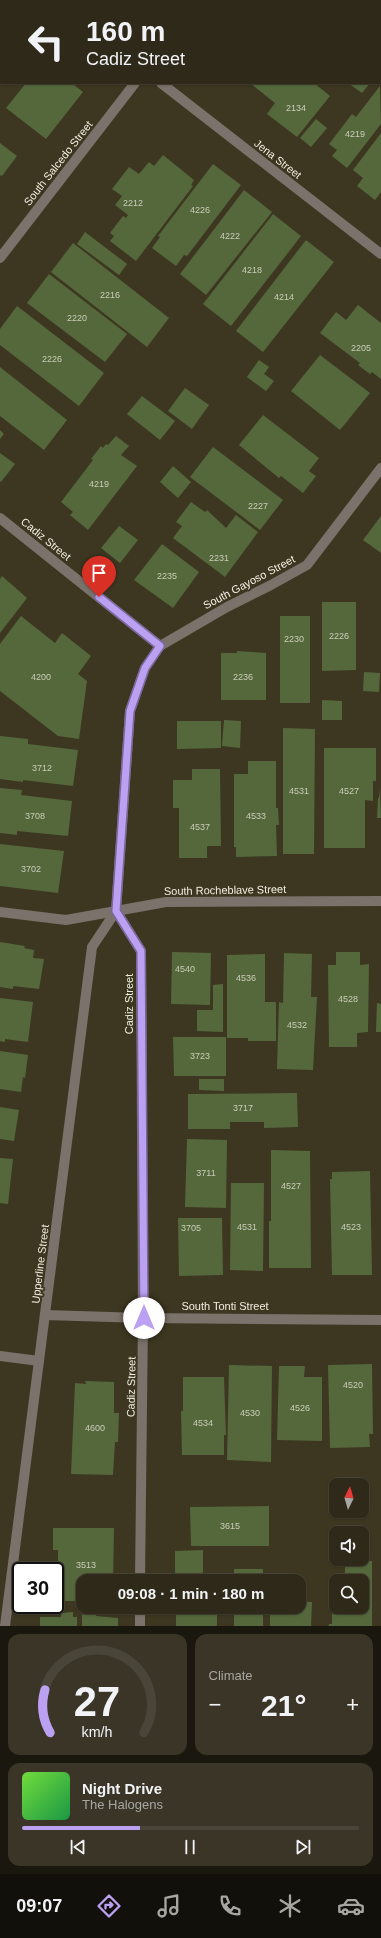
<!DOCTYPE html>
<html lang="en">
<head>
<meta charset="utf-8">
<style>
	body { margin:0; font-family:Helvetica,sans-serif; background:#3a3526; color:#f1f3f6; height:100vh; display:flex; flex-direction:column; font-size:15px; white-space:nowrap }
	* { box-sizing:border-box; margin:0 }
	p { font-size:13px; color:#a7a6a2 }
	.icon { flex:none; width:22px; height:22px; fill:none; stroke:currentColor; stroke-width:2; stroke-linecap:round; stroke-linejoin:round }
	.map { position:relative; height:1626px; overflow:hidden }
	.drawer { display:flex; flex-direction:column; gap:8px; padding:8px; background:#19170e; flex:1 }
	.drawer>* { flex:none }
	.hud { position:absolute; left:0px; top:0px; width:381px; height:84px; box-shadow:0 1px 3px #0004,0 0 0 1px #494538; background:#2e2919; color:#f1f3f6; overflow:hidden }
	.needle { width:26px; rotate:5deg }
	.fabs { position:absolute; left:329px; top:1478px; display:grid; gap:8px }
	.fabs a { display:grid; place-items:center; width:40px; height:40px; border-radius:8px; background:#2e2919; box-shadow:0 1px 3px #0004,0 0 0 1px #494538; font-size:20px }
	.speed { position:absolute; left:12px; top:1562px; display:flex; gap:8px; font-size:20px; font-weight:700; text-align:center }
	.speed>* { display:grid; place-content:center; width:52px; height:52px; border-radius:50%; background:#2e2919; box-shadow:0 1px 3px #0004,0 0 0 1px #494538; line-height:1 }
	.speed .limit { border:2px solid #111; border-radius:6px; background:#fff; color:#111 }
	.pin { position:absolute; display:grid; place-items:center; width:34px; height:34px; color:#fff; margin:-41px -17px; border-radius:50% 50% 50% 0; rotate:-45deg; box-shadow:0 0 4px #0007 }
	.pin .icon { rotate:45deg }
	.me { position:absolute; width:44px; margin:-22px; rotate:0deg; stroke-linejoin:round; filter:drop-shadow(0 0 3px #0008) }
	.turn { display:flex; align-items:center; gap:14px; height:84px; padding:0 20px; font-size:18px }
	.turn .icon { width:52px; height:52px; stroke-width:2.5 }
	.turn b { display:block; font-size:28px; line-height:34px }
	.big { font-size:30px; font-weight:700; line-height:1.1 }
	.drawer .tile { flex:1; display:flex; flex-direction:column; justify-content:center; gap:6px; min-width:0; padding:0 14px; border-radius:12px; background:#3a3526 }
	.drawer .dial { align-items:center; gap:0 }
	.dial svg { height:104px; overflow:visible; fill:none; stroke:#494538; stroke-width:7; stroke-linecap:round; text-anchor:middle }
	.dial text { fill:#f1f3f6; stroke:none }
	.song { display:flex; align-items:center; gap:12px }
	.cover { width:48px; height:48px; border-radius:6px; background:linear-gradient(135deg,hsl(100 70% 55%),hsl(140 70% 35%)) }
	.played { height:4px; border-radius:2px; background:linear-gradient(90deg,#bca0f2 35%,#494538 35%) }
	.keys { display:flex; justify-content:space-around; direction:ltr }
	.heat { display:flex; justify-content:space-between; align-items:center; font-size:22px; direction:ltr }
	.drawer .tiles { flex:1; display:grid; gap:8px; grid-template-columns:1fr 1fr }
	.tile:last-child { grid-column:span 2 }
	.trip { position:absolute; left:76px; top:1574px; width:230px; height:40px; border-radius:12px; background:#2e2919; box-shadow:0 1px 3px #0004,0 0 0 1px #494538; font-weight:700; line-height:40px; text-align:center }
	.tabs { display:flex; height:64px; justify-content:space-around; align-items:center; background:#12100a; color:#a7a6a2 }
	.tabs .icon { width:28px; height:28px }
	.tabs .on { color:#bca0f2 }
	.tabs b { font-size:18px; color:#f1f3f6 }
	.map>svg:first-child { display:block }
</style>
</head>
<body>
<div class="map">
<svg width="381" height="1626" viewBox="0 0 381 1626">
	<rect width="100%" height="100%" fill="#3d3721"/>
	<!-- building -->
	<g fill="#54683c">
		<path d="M26,83h50l-2,2 9,7 -37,47 -40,-31z"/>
		<path d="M250,83h64l16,13 -33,41 -30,-23 8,-11z"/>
		<path d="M348,83h22l-8,10z"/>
		<path d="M380,86l1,38 -34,44 -15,-12 5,-6 -8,-6 23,-30 4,3z"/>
		<path d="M316,119l11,9 -16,19 -11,-9z"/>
		<path d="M381,133v59l-6,8 -18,-14 6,-8 -10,-8z"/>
		<path d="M0,143l17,13 -15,20 -2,-1z"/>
		<path d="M163,155l31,25 -3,5 2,1 -57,75 -26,-20 4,-5 -4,-3 13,-17 3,2 2,-3 -13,-10 7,-9 -10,-7 17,-22 10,7 10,-12 5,4z"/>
		<path d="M213,164l28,21 -54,71 -3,-1 -8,11 -24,-18 8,-11 -2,-1z"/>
		<path d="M244,190l28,22 -66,83 -26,-21z"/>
		<path d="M273,214l28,22 -70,90 -28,-22z"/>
		<path d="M85,232l42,32 -8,11 -42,-31z"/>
		<path d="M306,240l28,22 -71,90 -27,-21z"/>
		<path d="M73,243l96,75 -22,29 -96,-75z"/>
		<path d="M49,274l78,60 -22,28 -78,-59z"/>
		<path d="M358,305l23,18v56l-9,-7 -2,2 -12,-9 2,-2 -40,-30 16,-21 10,8z"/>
		<path d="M17,306l87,67 -25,33 -79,-61v-16z"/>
		<path d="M320,355l50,38 -30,37 -49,-39z"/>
		<path d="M259,360l10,7 -5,7 10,7 -8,10 -19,-14z"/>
		<path d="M0,367l67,53 -23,30 -44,-34z"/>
		<path d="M185,388l24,17 -17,24 -24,-18z"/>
		<path d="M142,396l33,25 -15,19 -33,-26z"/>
		<path d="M263,415l56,43 -10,13 7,5 -13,17 -22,-17 -2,2 -40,-33z"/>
		<path d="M0,430l4,4 -4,5z"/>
		<path d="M116,436l13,10 -8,9 16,11 -49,64 -18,-15 3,-3 -12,-10 32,-42 -2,-1 10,-13 2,2 3,-4 2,1z"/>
		<path d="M213,447l70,53 -23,30 -70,-53z"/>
		<path d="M0,453l15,11 -14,18 -1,-1z"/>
		<path d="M173,466l18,16 -13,16 -18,-16z"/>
		<path d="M191,502l14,10 2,-2 19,18 10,-13 22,17 -33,45 -52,-39 9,-12 -6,-4z"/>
		<path d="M381,516v37l-18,-13z"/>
		<path d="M119,526l19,14 -18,23 -19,-15z"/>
		<path d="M162,544l37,28 -26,36 -39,-28z"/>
		<path d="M2,576l25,22 -27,35v-54z"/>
		<path d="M322,602h34v68l-34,1z"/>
		<path d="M21,616l34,27 7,-10 29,23 -13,18 9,7 -8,58 -21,-3 -58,-45v-47z"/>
		<rect x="280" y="616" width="30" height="87"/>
		<path d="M237,651l29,2v47h-45v-47h16z"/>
		<path d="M364,672l16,1 -1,19 -16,-1z"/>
		<path d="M322,700l20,1v19h-20z"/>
		<path d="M224,720l17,1 -1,27 -18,-2z"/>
		<path d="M177,721h44v27l-44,1z"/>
		<path d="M283,728l32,1 -1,125h-31z"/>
		<path d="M0,736l28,3v5l50,6 -5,36 -50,-6v2l-23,-3z"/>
		<path d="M324,748h52v33h-3v20l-8,-1v48h-41z"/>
		<path d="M248,761h28v47h2l1,17h-3l1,31 -41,1v-10h-2v-73h14z"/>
		<path d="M192,769h28l1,77h-14v12h-28v-50h-6v-28h19z"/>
		<path d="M0,788l22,2 -1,5 51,6 -4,35 -51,-5v4l-17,-2z"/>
		<path d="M380,789l1,29h-4l1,-20h1z"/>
		<path d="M0,844l64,7 -6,42 -58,-7z"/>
		<path d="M0,942l25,4 -1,2 10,2 -1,8 11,1 -5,30 -26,-3v3l-13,-2z"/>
		<path d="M172,952l39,1 -1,52 -39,-1z"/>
		<path d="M336,952h24v13l9,-1 -1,68 -11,1v14h-28l-1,-82h8z"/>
		<path d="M284,953l28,1 -1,43h6l-4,73 -36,-1 2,-67 4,1z"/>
		<path d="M265,954v48h11v39h-28v-3h-21v-83z"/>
		<path d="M223,984v48l-26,-1v-21h16v-25z"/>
		<path d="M0,998l33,4 -5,40 -23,-3v3l-5,-1z"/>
		<path d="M377,1003l4,1v28h-5z"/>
		<path d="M173,1037h53v39h-52z"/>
		<path d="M0,1051l28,4 -3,23 -2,-1 -2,15 -21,-3z"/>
		<path d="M199,1079h25v12l-25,-1z"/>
		<path d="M297,1093l1,34 -34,1v-6h-34v7h-42v-35z"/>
		<path d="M0,1107l19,3 -5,31 -14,-2z"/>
		<path d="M187,1139l40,1 -1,68 -41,-1z"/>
		<path d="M271,1150l39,1 1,117h-42v-47h2z"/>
		<path d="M0,1158l13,1 -5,45 -8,-1z"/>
		<path d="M370,1171l2,104h-40l-2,-96h2v-7z"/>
		<path d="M231,1183h33l-1,88 -33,-1z"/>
		<path d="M178,1218h44l1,57 -44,1z"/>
		<path d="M372,1364l1,70h-4l1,13 -40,1 -2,-83z"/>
		<path d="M229,1365l43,1 -1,96 -44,-2z"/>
		<path d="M279,1366h26l-1,11h18v64l-45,-1z"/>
		<path d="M183,1377h41l2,58h-2v20h-42l-1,-44h2z"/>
		<path d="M85,1381l29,1v31h5l-1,29h-3l-2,33 -42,-1 4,-91 11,1z"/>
		<path d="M269,1506v40h-78l-1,-39z"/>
		<path d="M53,1528h61l-1,53h-30v22h-3v-2h-25v-21h3v-30h-5z"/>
		<path d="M203,1550v23h-28v-22z"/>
		<path d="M345,1561h27v65h-43v-2h3v-36h4v19h26v-26h-17z"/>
		<rect x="234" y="1569" width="29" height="12"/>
		<path d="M299,1602h13l-1,24h-41v-19h29z"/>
		<rect x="176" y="1607" width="41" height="19"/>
		<rect x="234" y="1607" width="29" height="19"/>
		<path d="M73,1612v5h4v9h-37v-9h21v-4z"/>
		<path d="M86,1612h10v4l22,2v8h-36v-12l4,1z"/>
	</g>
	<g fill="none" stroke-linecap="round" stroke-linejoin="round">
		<!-- street -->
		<g stroke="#7b726b" stroke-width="10">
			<path d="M54,0l1,1"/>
			<path d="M200,1v-1"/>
			<path d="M161,83l220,171"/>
			<path d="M0,258l135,-175"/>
			<path d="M0,518l160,128"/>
			<path d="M0,912l66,8 100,-18 215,-1"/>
			<path d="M45,1315l98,3 238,2"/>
			<path d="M0,1356l39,5"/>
			<path d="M140,1581l3,-263 -2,-367 -25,-40 14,-200 15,-43 15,-22 67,-39 44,-22 36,-20 74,-97"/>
			<path d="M5,1626l87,-679 24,-36"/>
			<path d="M140,1626v-19"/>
		</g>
	</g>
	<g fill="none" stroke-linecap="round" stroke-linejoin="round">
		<!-- route casing -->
		<g stroke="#7a689d" stroke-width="10">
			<path id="route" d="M99,597l61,49 -15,22 -15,43 -14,200 25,40 3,367"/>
		</g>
		<!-- route -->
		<use href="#route" stroke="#bca0f2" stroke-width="7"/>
	</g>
	<g text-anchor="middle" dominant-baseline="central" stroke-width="4" stroke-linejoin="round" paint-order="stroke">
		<!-- number labels -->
		<g font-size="9" fill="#caccb7">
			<text x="296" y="108">2134</text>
			<text x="355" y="134">4219</text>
			<text x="133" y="203">2212</text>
			<text x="200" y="210">4226</text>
			<text x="230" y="236">4222</text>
			<text x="252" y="270">4218</text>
			<text x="110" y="295">2216</text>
			<text x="284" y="297">4214</text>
			<text x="77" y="318">2220</text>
			<text x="361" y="348">2205</text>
			<text x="52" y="359">2226</text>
			<text x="99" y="484">4219</text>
			<text x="258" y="506">2227</text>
			<text x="219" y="558">2231</text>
			<text x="167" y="576">2235</text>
			<text x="339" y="636">2226</text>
			<text x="294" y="639">2230</text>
			<text x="41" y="677">4200</text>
			<text x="243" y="677">2236</text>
			<text x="42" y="768">3712</text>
			<text x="299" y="791">4531</text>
			<text x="349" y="791">4527</text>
			<text x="35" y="816">3708</text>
			<text x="256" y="816">4533</text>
			<text x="200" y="827">4537</text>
			<text x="31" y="869">3702</text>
			<text x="185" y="969">4540</text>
			<text x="246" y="978">4536</text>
			<text x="348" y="999">4528</text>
			<text x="297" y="1025">4532</text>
			<text x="200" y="1056">3723</text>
			<text x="243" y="1108">3717</text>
			<text x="206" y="1173">3711</text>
			<text x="291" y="1186">4527</text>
			<text x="247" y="1227">4531</text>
			<text x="351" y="1227">4523</text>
			<text x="191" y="1228">3705</text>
			<text x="353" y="1385">4520</text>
			<text x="300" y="1408">4526</text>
			<text x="250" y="1413">4530</text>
			<text x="203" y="1423">4534</text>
			<text x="95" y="1428">4600</text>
			<text x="230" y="1526">3615</text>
			<text x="86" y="1565">3513</text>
		</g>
		<!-- street labels -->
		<g font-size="11" fill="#f1eee0" stroke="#3d3721">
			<text transform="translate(278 159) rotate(38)">Jena Street</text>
			<text transform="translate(58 163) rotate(-52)">South Salcedo Street</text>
			<text transform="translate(46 539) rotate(39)">Cadiz Street</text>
			<text transform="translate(249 582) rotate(-28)">South Gayoso Street</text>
			<text transform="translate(225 890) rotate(-1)">South Rocheblave Street</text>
			<text transform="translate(129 1004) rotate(-90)">Cadiz Street</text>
			<text transform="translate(40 1264) rotate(-83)">Upperline Street</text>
			<text x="225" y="1306">South Tonti Street</text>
			<text transform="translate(131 1387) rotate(-89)">Cadiz Street</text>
		</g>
	</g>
</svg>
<div class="fabs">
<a><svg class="needle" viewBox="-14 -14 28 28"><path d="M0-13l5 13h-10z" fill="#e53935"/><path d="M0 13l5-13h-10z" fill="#a7a6a2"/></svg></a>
<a><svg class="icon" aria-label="sound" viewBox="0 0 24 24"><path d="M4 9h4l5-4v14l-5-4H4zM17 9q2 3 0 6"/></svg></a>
<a><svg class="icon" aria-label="search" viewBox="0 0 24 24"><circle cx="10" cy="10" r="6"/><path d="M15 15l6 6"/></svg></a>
</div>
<div class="speed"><div class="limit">30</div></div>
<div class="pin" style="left:99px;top:597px;background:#d93025"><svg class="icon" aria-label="arrive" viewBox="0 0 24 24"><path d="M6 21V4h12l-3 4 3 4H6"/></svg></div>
<svg class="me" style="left:144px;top:1318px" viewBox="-20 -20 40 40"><circle r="19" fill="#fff"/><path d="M0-13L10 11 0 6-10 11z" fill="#bca0f2"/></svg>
<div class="trip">09:08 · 1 min · 180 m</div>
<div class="hud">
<div class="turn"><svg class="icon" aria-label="left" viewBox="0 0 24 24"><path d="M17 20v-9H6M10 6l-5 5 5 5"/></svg><div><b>160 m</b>Cadiz Street</div></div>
</div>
</div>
<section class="drawer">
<div class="tiles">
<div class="tile dial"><svg viewBox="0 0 100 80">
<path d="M14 69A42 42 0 1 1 86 69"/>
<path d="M14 69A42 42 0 0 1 10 36" stroke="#bca0f2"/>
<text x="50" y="56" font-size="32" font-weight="700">27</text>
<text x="50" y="72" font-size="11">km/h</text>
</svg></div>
<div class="tile"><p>Climate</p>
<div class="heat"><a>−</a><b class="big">21°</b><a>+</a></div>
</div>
<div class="tile">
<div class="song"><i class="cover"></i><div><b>Night Drive</b><p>The Halogens</p></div></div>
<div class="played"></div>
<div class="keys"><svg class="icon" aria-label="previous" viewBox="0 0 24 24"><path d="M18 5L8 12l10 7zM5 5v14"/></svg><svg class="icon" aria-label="pause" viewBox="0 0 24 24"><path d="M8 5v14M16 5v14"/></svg><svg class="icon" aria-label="next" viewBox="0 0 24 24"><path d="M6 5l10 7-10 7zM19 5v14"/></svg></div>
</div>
</div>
</section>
<nav class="tabs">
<b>09:07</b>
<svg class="icon on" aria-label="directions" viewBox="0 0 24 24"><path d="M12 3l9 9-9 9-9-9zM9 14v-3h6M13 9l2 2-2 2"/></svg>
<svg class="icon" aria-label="music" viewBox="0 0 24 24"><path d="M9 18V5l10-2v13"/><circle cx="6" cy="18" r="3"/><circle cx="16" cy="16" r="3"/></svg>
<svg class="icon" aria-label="phone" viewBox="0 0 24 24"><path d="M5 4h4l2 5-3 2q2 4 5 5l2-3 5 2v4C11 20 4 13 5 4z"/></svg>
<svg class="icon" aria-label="climate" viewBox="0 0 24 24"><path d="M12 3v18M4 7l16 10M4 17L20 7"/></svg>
<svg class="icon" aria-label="car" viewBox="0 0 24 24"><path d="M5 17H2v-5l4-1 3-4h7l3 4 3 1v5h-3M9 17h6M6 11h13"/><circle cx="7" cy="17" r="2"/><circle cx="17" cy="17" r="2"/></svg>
</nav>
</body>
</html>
